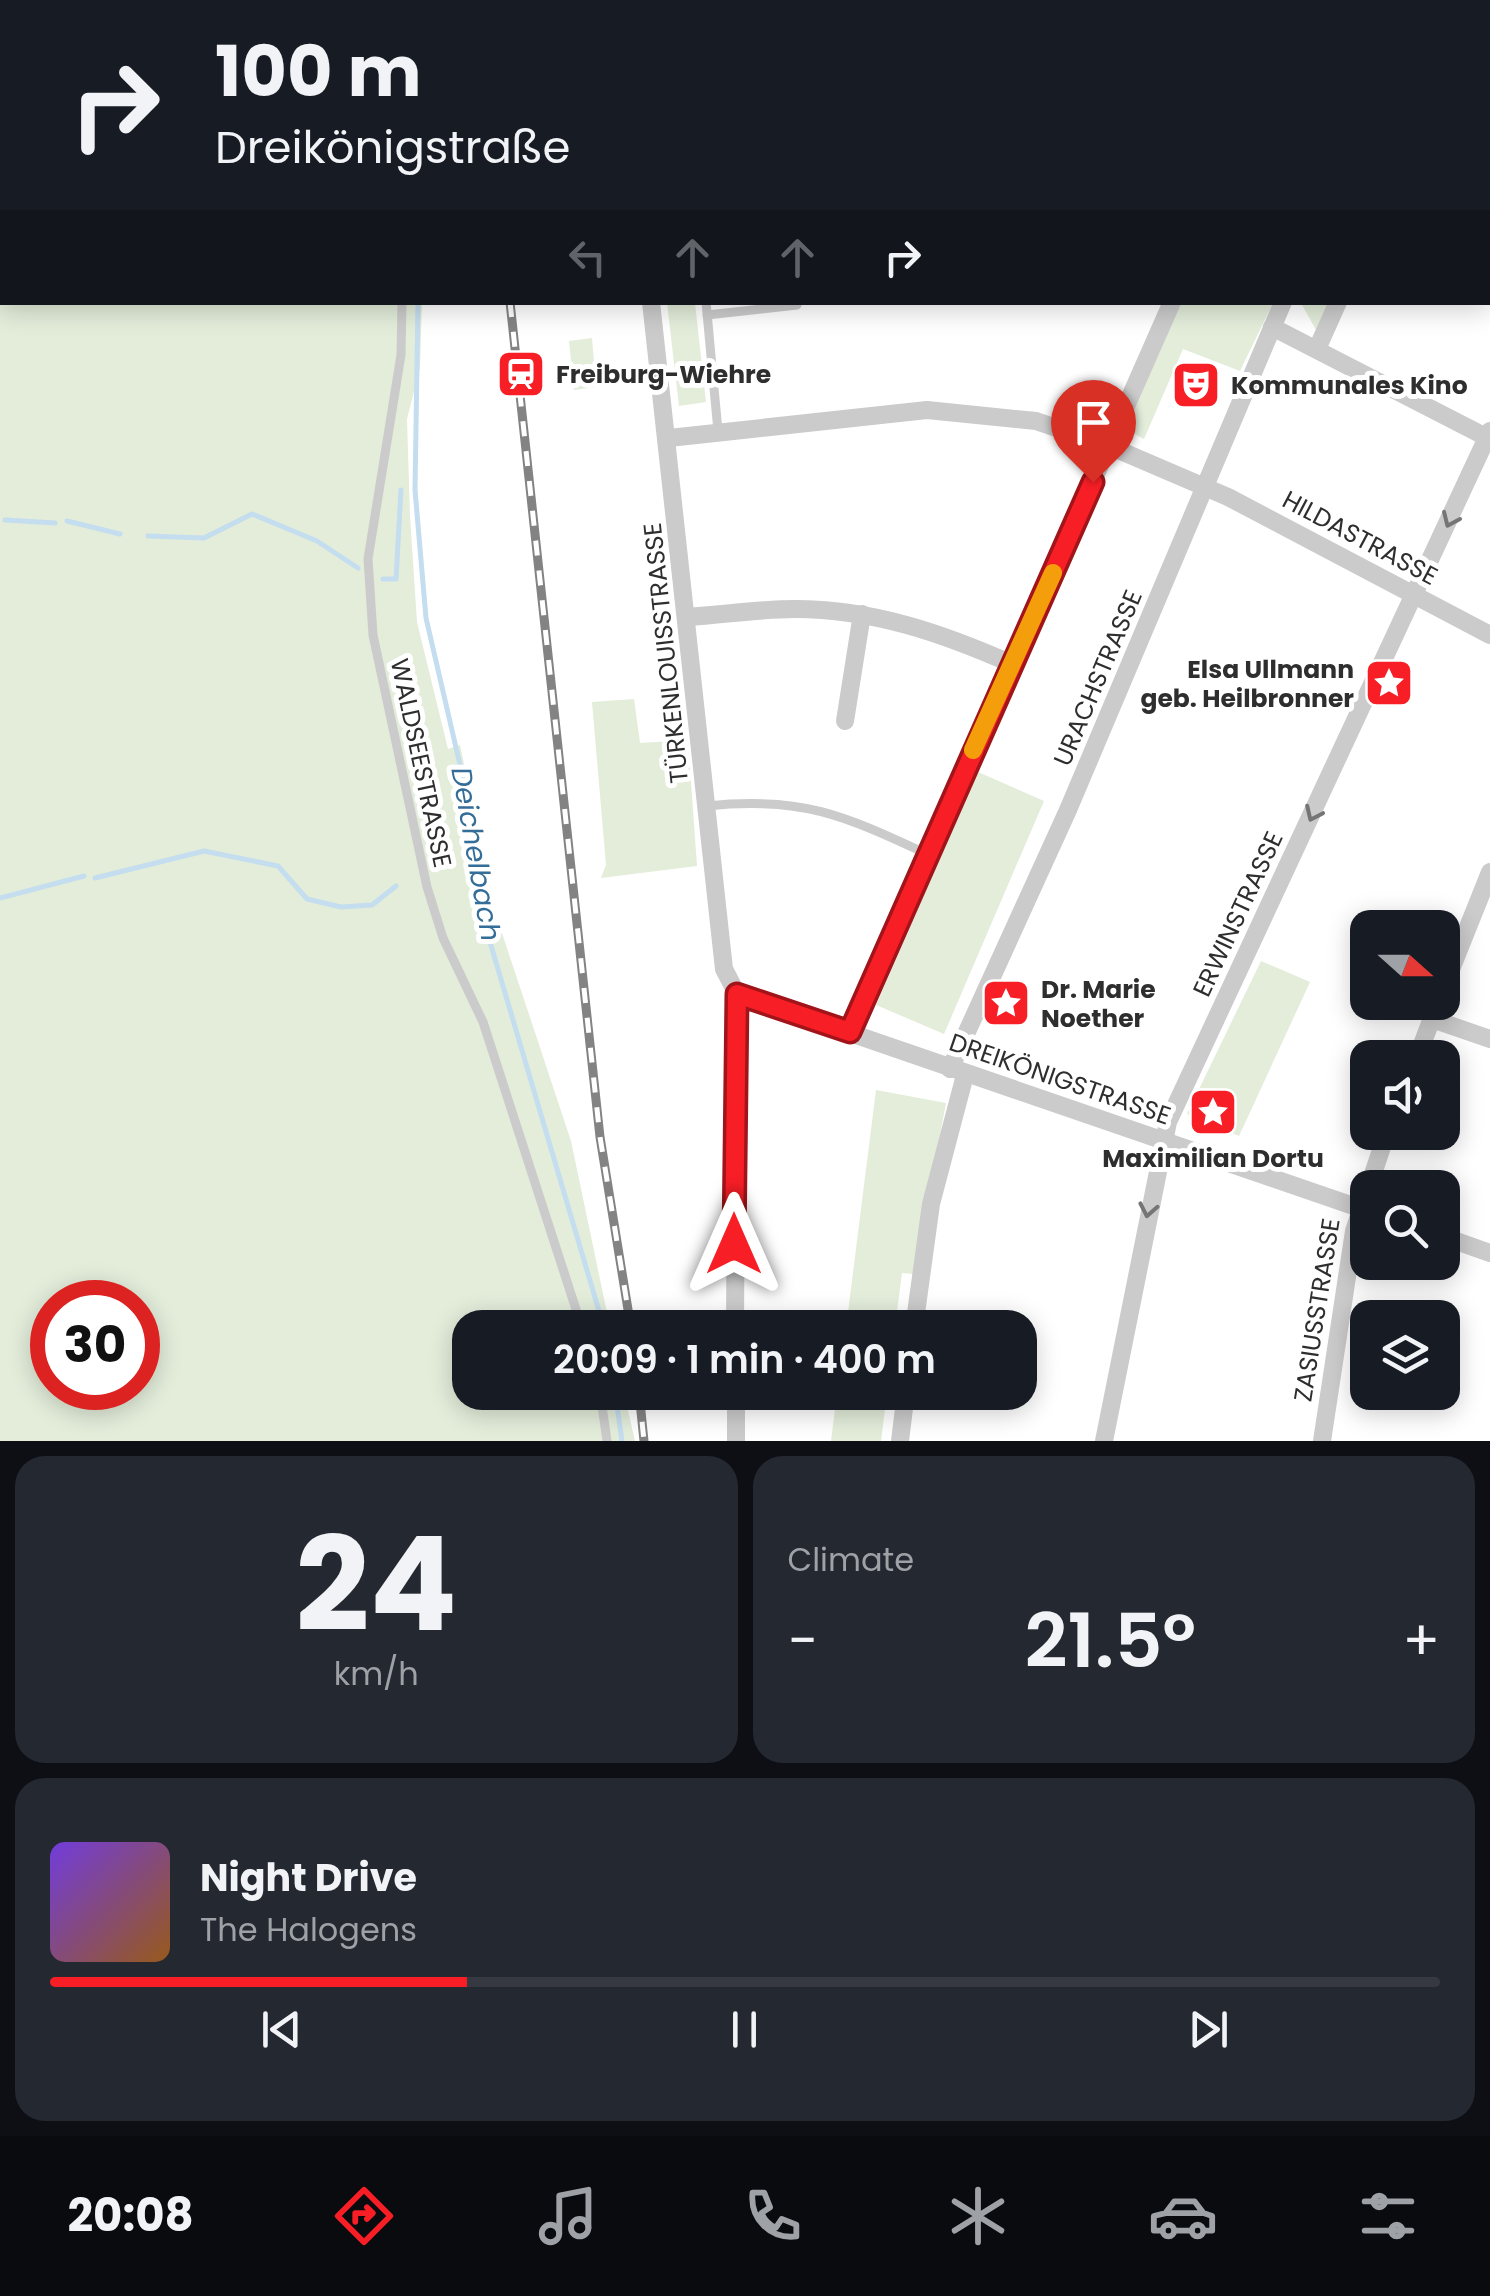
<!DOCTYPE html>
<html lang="en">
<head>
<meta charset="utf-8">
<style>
	body { margin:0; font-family:Poppins,sans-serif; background:#242831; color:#f1f3f6; height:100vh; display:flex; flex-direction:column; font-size:38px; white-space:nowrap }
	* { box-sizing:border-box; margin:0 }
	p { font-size:32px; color:#9ea1a6 }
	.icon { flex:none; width:55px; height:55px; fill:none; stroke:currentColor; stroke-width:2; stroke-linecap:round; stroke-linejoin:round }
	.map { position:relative; height:1441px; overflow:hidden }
	.panel { display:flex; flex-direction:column; gap:15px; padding:15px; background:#0d0f14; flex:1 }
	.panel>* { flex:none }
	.banner { position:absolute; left:0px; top:0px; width:1490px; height:305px; box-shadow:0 5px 25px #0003; background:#171b24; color:#f1f3f6; overflow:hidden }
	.needle { width:65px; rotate:111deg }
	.controls { position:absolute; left:1350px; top:910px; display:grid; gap:20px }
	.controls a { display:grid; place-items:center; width:110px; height:110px; border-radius:20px; background:#171b24; box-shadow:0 5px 25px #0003; font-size:50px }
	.speed { position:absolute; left:30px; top:1280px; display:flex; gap:20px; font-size:50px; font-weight:700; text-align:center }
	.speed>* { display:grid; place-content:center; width:130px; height:130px; border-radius:50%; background:#171b24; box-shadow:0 5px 25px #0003; line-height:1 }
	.speed .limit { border:15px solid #d22; background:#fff; color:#111 }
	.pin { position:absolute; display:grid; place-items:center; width:85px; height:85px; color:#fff; margin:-102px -42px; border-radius:50% 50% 50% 0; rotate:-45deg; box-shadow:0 0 10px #0007 }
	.pin .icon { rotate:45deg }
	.me { position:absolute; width:110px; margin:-55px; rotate:0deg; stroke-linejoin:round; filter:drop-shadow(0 0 8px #0008) }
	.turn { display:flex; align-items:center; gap:35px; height:210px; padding:0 50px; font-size:45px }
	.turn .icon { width:130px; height:130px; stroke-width:2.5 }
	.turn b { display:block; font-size:70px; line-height:85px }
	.lanes { display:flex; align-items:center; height:95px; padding:0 50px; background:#0003; justify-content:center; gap:50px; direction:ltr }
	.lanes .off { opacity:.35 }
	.big { font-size:75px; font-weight:600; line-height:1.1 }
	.panel .card { flex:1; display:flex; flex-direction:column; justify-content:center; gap:15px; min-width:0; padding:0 35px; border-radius:30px; background:#242831 }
	.panel .dial { align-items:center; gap:0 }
	.dial b { font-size:130px; line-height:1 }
	.song { display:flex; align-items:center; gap:30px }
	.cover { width:120px; height:120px; border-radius:15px; background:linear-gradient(135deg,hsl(260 70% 55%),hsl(30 70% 35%)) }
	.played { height:10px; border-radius:5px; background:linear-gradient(90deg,#f71e26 30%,#363941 30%) }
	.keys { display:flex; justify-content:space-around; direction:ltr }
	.heat { display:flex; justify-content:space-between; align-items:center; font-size:55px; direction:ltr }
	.panel .tiles { flex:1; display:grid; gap:15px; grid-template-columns:1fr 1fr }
	.card:last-child { grid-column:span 2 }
	.trip { position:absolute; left:452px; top:1310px; width:585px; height:100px; border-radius:30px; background:#171b24; box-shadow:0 5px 25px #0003; font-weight:600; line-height:100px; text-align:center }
	.tabs { display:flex; height:160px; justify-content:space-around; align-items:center; background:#090b0e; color:#9ea1a6 }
	.tabs .icon { width:70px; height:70px }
	.tabs .current { color:#f71e26 }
	.tabs b { font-size:45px; color:#f1f3f6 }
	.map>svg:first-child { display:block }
</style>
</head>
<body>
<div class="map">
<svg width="1490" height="1441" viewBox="0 0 1490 1441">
	<rect width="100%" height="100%" fill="#fff"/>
	<!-- green -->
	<g fill="#e3edda" fill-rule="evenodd">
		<path d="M0,0h438l-436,2v300l420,1 -2,65 -13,51 3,97 7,106 31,127 12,-4 37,173 74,223 39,186 -140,1v64l154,1 11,48h-635zM52,1302h86v86h-86z"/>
		<path d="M667,303h28l11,99 -27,4z"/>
		<path d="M1176,303h97l-33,68 -57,-22 -39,90 -21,-11z"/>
		<path d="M1301,303h31l-16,27z"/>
		<path d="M592,338l4,49 -22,3 -5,-49z"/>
		<path d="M634,699l6,44 48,-3 9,126 -96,12 5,-13 -14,-163z"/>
		<path d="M978,772l66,29 -100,233 -68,-29z"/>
		<path d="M1261,961l49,21 -71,154 -52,-22z"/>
		<path d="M876,1090l70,13 -32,171 -12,-1 -7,54 -49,1z"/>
		<path d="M837,1393h50l-6,48h-50z"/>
	</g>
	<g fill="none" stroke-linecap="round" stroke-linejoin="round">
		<!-- stream -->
		<g stroke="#c4ddef" stroke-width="5">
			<path d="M0,237l2,-4"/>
			<path d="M418,302l-3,188 11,128 38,164 18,133 122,413"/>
			<path d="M5,520l50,3"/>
			<path d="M67,521l53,13"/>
			<path d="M148,536l56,2 48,-24 65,27 41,27"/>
			<path d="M383,579h13l5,-89"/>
			<path d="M95,878l109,-27 74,15 29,33 34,8 31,-2 24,-19"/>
			<path d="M0,898l84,-22"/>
			<path d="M615,1392l7,49"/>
		</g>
		<!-- service -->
		<g stroke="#cbcbcb" stroke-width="9">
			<path d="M411,2v-2"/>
			<path d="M402,302l-1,53 -33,204 5,76 54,252 16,51 40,84 99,306"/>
			<path d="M706,302l12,129"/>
			<path d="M707,315l90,-10"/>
			<path d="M707,806c95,-10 136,9 220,48"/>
			<path d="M600,1392l7,49"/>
		</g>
		<!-- minor -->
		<g stroke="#cbcbcb" stroke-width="18">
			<path d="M610,0l1,2"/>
			<path d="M1050,0l3,2"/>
			<path d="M634,2l6,-2"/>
			<path d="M928,2l1,-2"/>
			<path d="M1291,2l1,-2"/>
			<path d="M1401,2v-2"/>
			<path d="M1450,2l1,-2"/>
			<path d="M1488,235l2,1"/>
			<path d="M651,302l73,667 13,25"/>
			<path d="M1272,327l218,112"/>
			<path d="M1317,349l21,-47"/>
			<path d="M669,438l258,-28 109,11 73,25 119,51 262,138"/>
			<path d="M687,617c36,-2 72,-8 108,-8 77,0 147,24 217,55"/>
			<path d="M845,721l17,-107"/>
			<path d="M1442,992l48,-120"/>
			<path d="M737,994l631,217"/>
			<path d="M1432,1019l58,20"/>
			<path d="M850,1032l322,-730"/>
			<path d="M1417,1058l21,-56"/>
			<path d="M950,1069l118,-259 215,-508"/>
			<path d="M1442,1236l48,17"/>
			<path d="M735,1328l2,-334"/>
			<path d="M914,1328l17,-124 34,-129"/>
			<path d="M736,1441v-49"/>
			<path d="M900,1441l6,-49"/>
			<path d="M1104,1441l64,-319 322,-691"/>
			<path d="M1322,1441l32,-210 33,-99"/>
		</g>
		<!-- rail casing -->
		<g stroke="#838383" stroke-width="9">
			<g id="rail">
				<path d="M490,0v2"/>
				<path d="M510,302l90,835 31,191"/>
				<path d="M639,1392l5,49"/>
			</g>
		</g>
		<!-- rail -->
		<use href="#rail" stroke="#fff" stroke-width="5" stroke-dasharray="15" stroke-linecap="butt"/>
	</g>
	<!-- one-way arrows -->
	<defs><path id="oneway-chevron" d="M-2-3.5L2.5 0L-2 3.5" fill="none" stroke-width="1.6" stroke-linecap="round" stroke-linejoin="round" transform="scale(2.5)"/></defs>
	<g stroke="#757575">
		<use href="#oneway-chevron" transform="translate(1450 520) rotate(114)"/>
		<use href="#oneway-chevron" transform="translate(1313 814) rotate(115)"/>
		<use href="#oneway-chevron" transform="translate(1148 1210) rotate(101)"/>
	</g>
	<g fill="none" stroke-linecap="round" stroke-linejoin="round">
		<!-- route casing -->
		<g stroke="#a11419" stroke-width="25">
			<path id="route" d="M734,1244l3,-250 113,38 243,-550"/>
		</g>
		<!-- route -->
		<use href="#route" stroke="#f71e26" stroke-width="18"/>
		<!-- slow -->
		<path stroke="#f59e0b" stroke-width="18" d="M973,750l80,-177"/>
	</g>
	<!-- icons -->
	<defs>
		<g id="station-square" transform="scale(2.5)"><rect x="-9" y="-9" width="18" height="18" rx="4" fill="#f71e26" stroke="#fff"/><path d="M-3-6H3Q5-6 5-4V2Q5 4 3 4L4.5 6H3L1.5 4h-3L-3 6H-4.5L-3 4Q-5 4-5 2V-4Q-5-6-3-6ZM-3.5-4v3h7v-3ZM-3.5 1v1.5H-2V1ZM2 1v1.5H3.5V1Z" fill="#fff"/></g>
		<g id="theatre-square" transform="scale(2.5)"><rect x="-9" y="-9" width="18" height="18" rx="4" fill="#f71e26" stroke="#fff"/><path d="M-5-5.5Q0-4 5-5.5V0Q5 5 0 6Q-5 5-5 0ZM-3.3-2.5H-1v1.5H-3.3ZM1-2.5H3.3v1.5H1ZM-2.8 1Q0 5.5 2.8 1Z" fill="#fff"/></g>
		<g id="sight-square" transform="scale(2.5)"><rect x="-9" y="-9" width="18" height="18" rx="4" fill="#f71e26" stroke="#fff"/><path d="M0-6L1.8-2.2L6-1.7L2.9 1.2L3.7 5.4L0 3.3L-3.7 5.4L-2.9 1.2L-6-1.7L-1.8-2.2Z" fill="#fff"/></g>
	</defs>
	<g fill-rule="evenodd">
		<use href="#station-square" x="521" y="374"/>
		<use href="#theatre-square" x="1196" y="385"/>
		<use href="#sight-square" x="1389" y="683"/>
		<use href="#sight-square" x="1006" y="1003"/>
		<use href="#sight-square" x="1213" y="1112"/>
	</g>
	<g text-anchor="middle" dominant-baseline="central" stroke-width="10" stroke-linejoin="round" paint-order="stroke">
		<!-- poi labels -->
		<g font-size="25" font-weight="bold" fill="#2e2e2e" stroke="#fff" text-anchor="start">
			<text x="556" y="374">Freiburg-Wiehre</text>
			<text x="1231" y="385">Kommunales Kino</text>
			<text x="1354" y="669" text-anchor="end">Elsa Ullmann<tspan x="1354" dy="29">geb. Heilbronner</tspan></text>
			<text x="1041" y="989">Dr. Marie<tspan x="1041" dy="29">Noether</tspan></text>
			<text x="1213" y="1158" text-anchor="middle">Maximilian Dortu</text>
		</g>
		<!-- street labels -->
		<g font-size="25" fill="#2e2e2e" stroke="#fff">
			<text transform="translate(1360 538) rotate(28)">HILDASTRASSE</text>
			<text transform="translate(666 653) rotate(-96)">TÜRKENLOUISSTRASSE</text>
			<text transform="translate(1098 678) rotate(-67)">URACHSTRASSE</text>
			<text transform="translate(421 763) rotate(78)">WALDSEESTRASSE</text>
			<text transform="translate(1238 914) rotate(-65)">ERWINSTRASSE</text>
			<text transform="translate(1060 1079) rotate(19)">DREIKÖNIGSTRASSE</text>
			<text transform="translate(1317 1310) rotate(-81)">ZASIUSSTRASSE</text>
		</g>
		<!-- water labels -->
		<g font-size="28" font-style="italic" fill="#346d98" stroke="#fff">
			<text transform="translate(476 854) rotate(80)">Deichelbach</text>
		</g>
	</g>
</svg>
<div class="controls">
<a><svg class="needle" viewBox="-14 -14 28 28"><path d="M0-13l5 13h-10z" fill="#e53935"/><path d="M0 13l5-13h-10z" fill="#9ea1a6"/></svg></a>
<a><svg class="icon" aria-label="sound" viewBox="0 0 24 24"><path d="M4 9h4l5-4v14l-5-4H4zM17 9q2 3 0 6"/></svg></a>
<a><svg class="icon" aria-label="search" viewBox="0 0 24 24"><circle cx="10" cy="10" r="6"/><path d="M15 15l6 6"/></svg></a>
<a><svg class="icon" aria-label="layers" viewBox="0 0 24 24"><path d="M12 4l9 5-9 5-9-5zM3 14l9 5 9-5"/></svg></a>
</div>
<div class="speed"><div class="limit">30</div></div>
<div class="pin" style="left:1093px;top:482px;background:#d93025"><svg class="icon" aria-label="arrive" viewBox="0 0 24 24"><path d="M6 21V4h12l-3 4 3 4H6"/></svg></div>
<svg class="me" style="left:734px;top:1244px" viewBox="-20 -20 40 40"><path d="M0-17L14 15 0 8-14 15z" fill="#f71e26" stroke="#fff" stroke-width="4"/></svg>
<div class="trip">20:09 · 1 min · 400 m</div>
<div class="banner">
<div class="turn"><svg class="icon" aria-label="right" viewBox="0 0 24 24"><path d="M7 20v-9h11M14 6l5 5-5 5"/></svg><div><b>100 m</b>Dreikönigstraße</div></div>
<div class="lanes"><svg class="icon off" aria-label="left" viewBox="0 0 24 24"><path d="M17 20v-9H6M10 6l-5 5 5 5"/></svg><svg class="icon off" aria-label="ahead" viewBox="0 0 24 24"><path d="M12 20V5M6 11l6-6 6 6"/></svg><svg class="icon off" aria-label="ahead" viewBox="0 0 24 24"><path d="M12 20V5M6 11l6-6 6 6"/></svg><svg class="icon" aria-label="right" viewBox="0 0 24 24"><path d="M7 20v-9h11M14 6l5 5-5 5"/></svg></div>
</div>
</div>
<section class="panel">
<div class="tiles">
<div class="card dial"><b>24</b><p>km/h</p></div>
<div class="card"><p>Climate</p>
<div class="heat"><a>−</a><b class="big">21.5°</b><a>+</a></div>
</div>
<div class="card">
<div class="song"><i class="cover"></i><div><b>Night Drive</b><p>The Halogens</p></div></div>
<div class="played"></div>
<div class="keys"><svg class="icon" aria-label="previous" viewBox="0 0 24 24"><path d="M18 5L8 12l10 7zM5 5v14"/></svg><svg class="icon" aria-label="pause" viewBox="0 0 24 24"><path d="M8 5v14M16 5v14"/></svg><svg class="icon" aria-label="next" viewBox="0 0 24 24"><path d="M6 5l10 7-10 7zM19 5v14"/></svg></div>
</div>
</div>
</section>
<nav class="tabs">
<b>20:08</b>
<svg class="icon current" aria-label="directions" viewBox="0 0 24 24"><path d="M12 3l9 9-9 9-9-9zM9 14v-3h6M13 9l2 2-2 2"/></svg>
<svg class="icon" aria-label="music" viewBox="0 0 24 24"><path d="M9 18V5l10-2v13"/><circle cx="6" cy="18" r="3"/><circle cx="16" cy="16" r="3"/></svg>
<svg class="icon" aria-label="phone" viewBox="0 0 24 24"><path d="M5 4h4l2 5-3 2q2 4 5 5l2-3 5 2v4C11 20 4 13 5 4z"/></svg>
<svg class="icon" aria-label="climate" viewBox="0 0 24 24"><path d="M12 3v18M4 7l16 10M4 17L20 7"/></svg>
<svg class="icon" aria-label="car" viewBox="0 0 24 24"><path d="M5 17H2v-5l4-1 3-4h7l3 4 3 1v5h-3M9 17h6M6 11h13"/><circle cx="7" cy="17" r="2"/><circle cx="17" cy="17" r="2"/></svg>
<svg class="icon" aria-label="filters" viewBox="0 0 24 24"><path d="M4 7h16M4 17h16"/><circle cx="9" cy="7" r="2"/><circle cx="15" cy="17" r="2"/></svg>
</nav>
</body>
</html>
